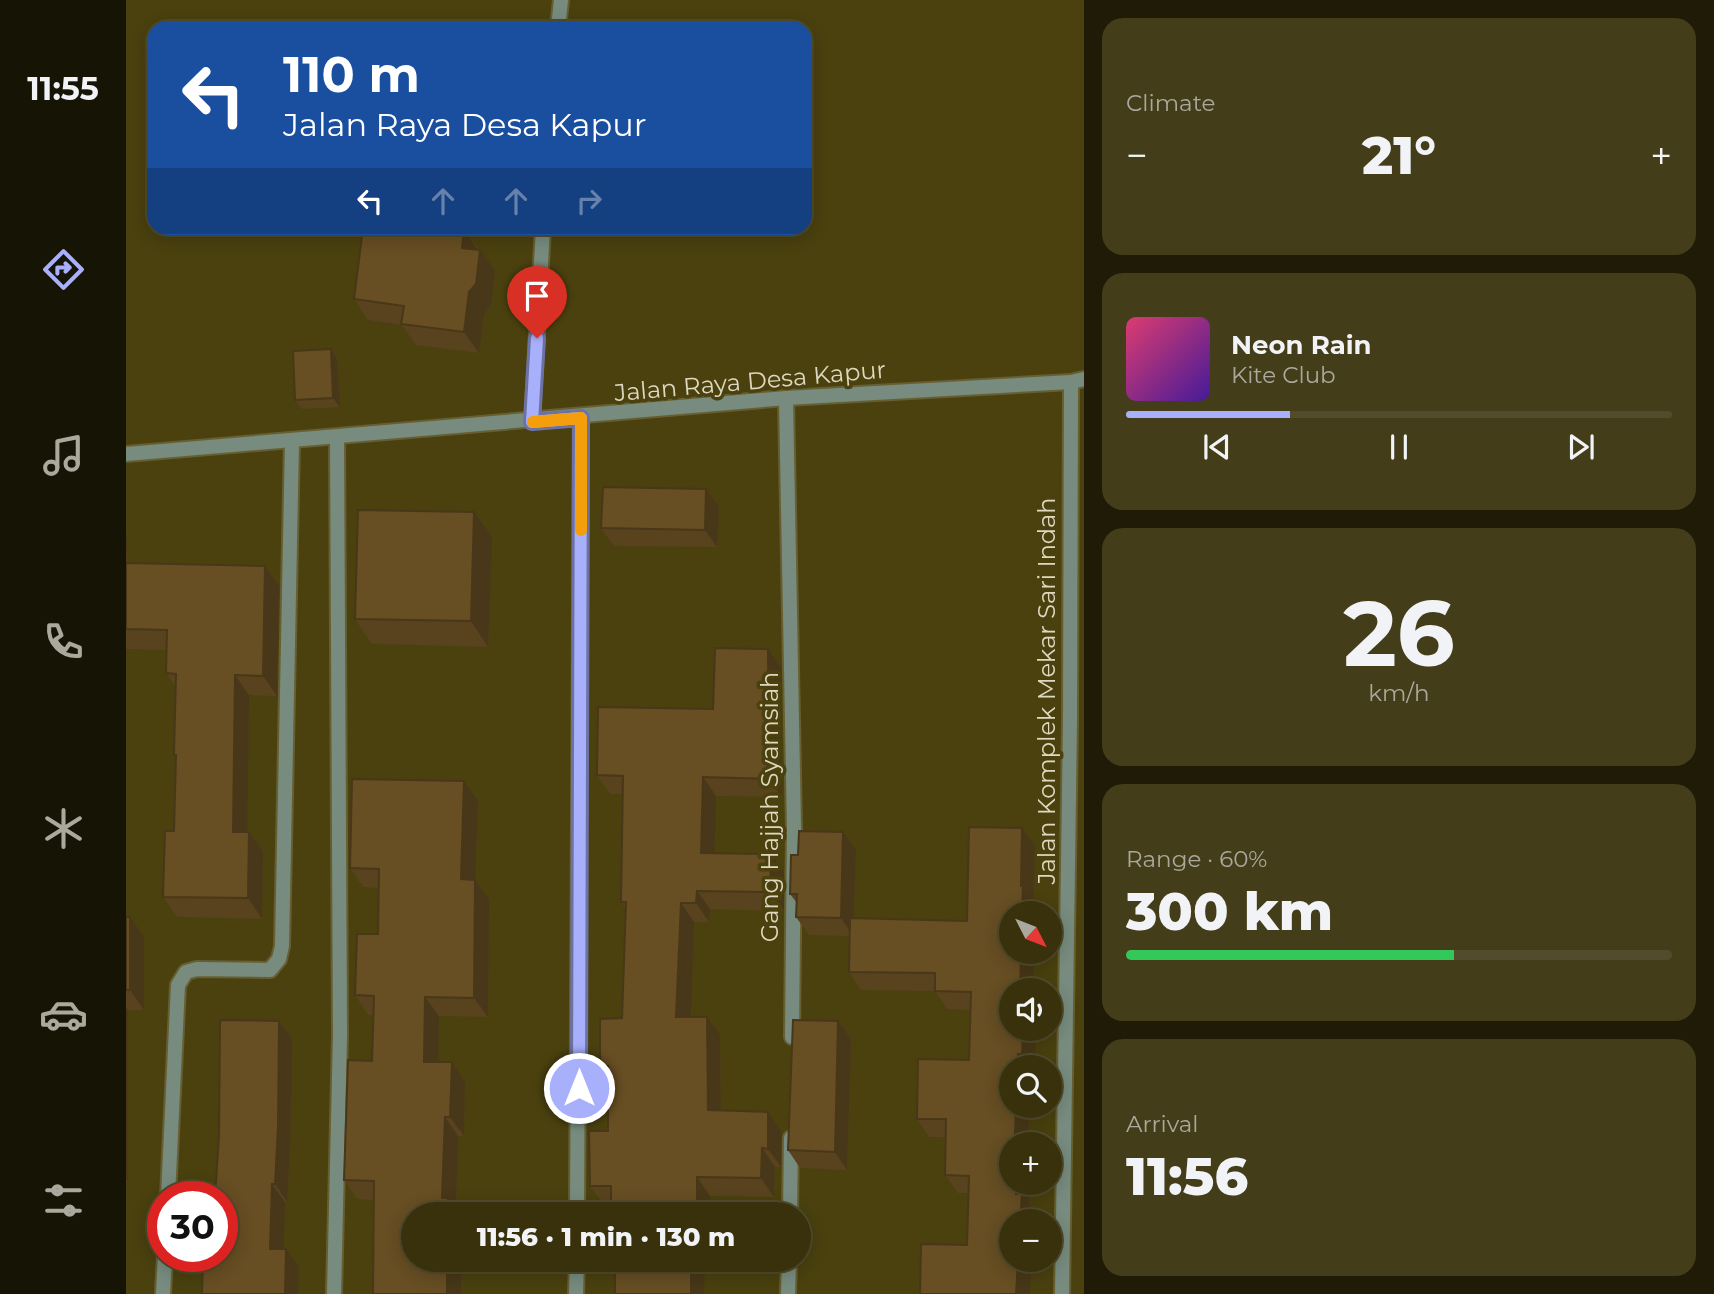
<!DOCTYPE html>
<html lang="en">
<head>
<meta charset="utf-8">
<style>
	body { margin:0; font-family:Montserrat,sans-serif; background:#433d19; color:#f1f3f6; height:100vh; display:flex; flex-direction:column; font-size:26px; white-space:nowrap }
	* { box-sizing:border-box; margin:0 }
	p { font-size:23px; color:#aba99d }
	.icon { flex:none; width:38px; height:38px; fill:none; stroke:currentColor; stroke-width:2; stroke-linecap:round; stroke-linejoin:round }
	.map { position:relative; flex:1; overflow:hidden }
	.drawer { display:flex; flex-direction:column; gap:18px; padding:18px; background:#1f1b06; width:630px }
	.drawer>* { flex:none }
	.hud { position:absolute; left:21px; top:21px; width:665px; height:214px; border-radius:21px; box-shadow:0 4px 18px #0003,0 0 0 2px #524c2c; background:#1a4fa0; color:#fff; overflow:hidden }
	.needle { width:46px; rotate:132deg }
	.controls { position:absolute; left:873px; top:901px; display:grid; gap:14px }
	.controls a { display:grid; place-items:center; width:63px; height:63px; border-radius:50%; background:#38310b; box-shadow:0 4px 18px #0003,0 0 0 2px #524c2c; font-size:35px }
	.speed { position:absolute; left:21px; top:1181px; display:flex; gap:14px; font-size:35px; font-weight:700; text-align:center }
	.speed>* { display:grid; place-content:center; width:91px; height:91px; border-radius:50%; background:#38310b; box-shadow:0 4px 18px #0003,0 0 0 2px #524c2c; line-height:1 }
	.speed .limit { border:10px solid #d22; background:#fff; color:#111 }
	.pin { position:absolute; display:grid; place-items:center; width:60px; height:60px; color:#fff; margin:-72px -30px; border-radius:50% 50% 50% 0; rotate:-45deg; box-shadow:0 0 7px #0007 }
	.pin .icon { rotate:45deg }
	.me { position:absolute; width:77px; margin:-38px; rotate:0deg; stroke-linejoin:round; filter:drop-shadow(0 0 5px #0008) }
	.turn { display:flex; align-items:center; gap:24px; height:147px; padding:0 21px; font-size:32px }
	.turn .icon { width:91px; height:91px; stroke-width:2.5 }
	.turn b { display:block; font-size:49px; line-height:60px }
	.lanes { display:flex; align-items:center; height:66px; padding:0 21px; background:#0003; justify-content:center; gap:35px; direction:ltr }
	.lanes .off { opacity:.35 }
	.big { font-size:52px; font-weight:800; line-height:1.1 }
	.drawer .card { flex:1; display:flex; flex-direction:column; justify-content:center; gap:10px; min-width:0; padding:0 24px; border-radius:21px; background:#433d19 }
	.drawer .dial { align-items:center; gap:0 }
	.dial b { font-size:91px; line-height:1 }
	.song { display:flex; align-items:center; gap:21px }
	.cover { width:84px; height:84px; border-radius:10px; background:linear-gradient(135deg,hsl(340 70% 55%),hsl(260 70% 35%)) }
	.played { height:7px; border-radius:4px; background:linear-gradient(90deg,#a8b0fc 30%,#524c2c 30%) }
	.keys { display:flex; justify-content:space-around; direction:ltr }
	.heat { display:flex; justify-content:space-between; align-items:center; font-size:38px; direction:ltr }
	.charge { height:10px; border-radius:5px; background:linear-gradient(90deg,#34c759 60%,#524c2c 0) }
	.trip { position:absolute; left:275px; top:1202px; width:410px; height:70px; border-radius:35px; background:#38310b; box-shadow:0 4px 18px #0003,0 0 0 2px #524c2c; font-weight:800; line-height:70px; text-align:center }
	main { display:flex; flex:1; min-height:0 }
	.dock { display:flex; flex-direction:column; width:126px; justify-content:space-around; align-items:center; background:#161404; color:#aba99d }
	.dock .icon { width:49px; height:49px }
	.dock .selected { color:#a8b0fc }
	.dock b { font-size:32px; color:#f1f3f6 }
	.map>svg:first-child { display:block }
</style>
</head>
<body>
<main>
<nav class="dock">
<b>11:55</b>
<svg class="icon selected" aria-label="directions" viewBox="0 0 24 24"><path d="M12 3l9 9-9 9-9-9zM9 14v-3h6M13 9l2 2-2 2"/></svg>
<svg class="icon" aria-label="music" viewBox="0 0 24 24"><path d="M9 18V5l10-2v13"/><circle cx="6" cy="18" r="3"/><circle cx="16" cy="16" r="3"/></svg>
<svg class="icon" aria-label="phone" viewBox="0 0 24 24"><path d="M5 4h4l2 5-3 2q2 4 5 5l2-3 5 2v4C11 20 4 13 5 4z"/></svg>
<svg class="icon" aria-label="climate" viewBox="0 0 24 24"><path d="M12 3v18M4 7l16 10M4 17L20 7"/></svg>
<svg class="icon" aria-label="car" viewBox="0 0 24 24"><path d="M5 17H2v-5l4-1 3-4h7l3 4 3 1v5h-3M9 17h6M6 11h13"/><circle cx="7" cy="17" r="2"/><circle cx="17" cy="17" r="2"/></svg>
<svg class="icon" aria-label="filters" viewBox="0 0 24 24"><path d="M4 7h16M4 17h16"/><circle cx="9" cy="7" r="2"/><circle cx="15" cy="17" r="2"/></svg>
</nav>
<div class="map">
<svg width="958" height="1294" viewBox="0 0 958 1294">
	<rect width="100%" height="100%" fill="#4a410f"/>
	<g fill="none" stroke-linecap="round" stroke-linejoin="round">
		<!-- minor casing -->
		<g stroke="#675f32" stroke-width="18">
			<g id="minor">
				<path d="M432,28l3,-28"/>
				<path d="M660,398l8,431 -2,208"/>
				<path d="M406,422l11,-194"/>
				<path d="M0,454l660,-56 285,-16 13,-3"/>
				<path d="M42,1197l10,-212 8,-13 11,-3 73,1 9,-11 3,-13 10,-505"/>
				<path d="M451,1214l4,-797"/>
				<path d="M664,1214l1,-76"/>
				<path d="M37,1294l2,-38"/>
				<path d="M208,1294l6,-259 -3,-597"/>
				<path d="M450,1294l1,-34"/>
				<path d="M662,1294l1,-34"/>
				<path d="M936,1294l8,-573 1,-339"/>
			</g>
		</g>
		<!-- minor -->
		<use href="#minor" stroke="#778c7f" stroke-width="14"/>
	</g>
	<!-- wall -->
	<g fill="#59431e">
		<path d="M339,231l30,40 -4,34 -7,9 -5,39 -63,-8 -14,-20 -34,-5 -14,-21z"/>
		<path d="M205,349l6,10 3,48 -38,2 -7,-9z"/>
		<path d="M593,507l-2,40 -103,-1 -13,-18z"/>
		<path d="M0,535l1,2v26l138,3 14,20 -2,110 -28,-1 -2,137h2l14,20 -1,67 -85,-2 -14,-20 11,-66 2,-72 -2,-4 2,-68 -10,-14 1,-23 -41,-1z"/>
		<path d="M366,537l-4,110 -116,-3 -17,-25z"/>
		<path d="M642,649l13,19 1,129 -66,-1 -2,57 57,1 13,19v38l-74,-2 -1,13h-15l-4,95 30,18 1,75 47,2 13,19v36h-6l-1,30 -64,-1v18h-99v-9h-7l-14,-19 18,-55v-54l-8,-10 22,-49 3,-110 -4,-6 2,-108h-13l-13,-19 116,-66z"/>
		<path d="M352,801l-3,79 14,19 -1,118 -49,-1 -1,46h14l13,20 -1,54h-6l-2,73 4,5h-47v46h48v34h-88l1,-94 -17,-1 -13,-19 28,-119 1,-46h-5l-13,-20 23,-61 1,-46 -16,-1 -13,-19z"/>
		<path d="M717,832l13,17 -2,69 113,3 68,-75 -2,54 3,4 -1,10h-23v38h22l-1,38h-21l24,39 -1,39h-23v38h17l-1,38h-16l17,60 6,8 -1,10h-22l-45,23 1,-52h-10l-13,-18 1,-38h-17l-12,-18 52,-59 1,-50 -23,-1 -12,-18 -74,-1 -12,-18 1,-36 -41,-1 -13,-18 1,-14 -7,-9z"/>
		<path d="M0,917l18,20v73h-16v172h-2z"/>
		<path d="M153,1021l13,18 -2,106 -3,57h-2l-2,47h3l13,18 -1,27h-96l20,-38 -7,-60z"/>
		<path d="M712,1021l13,18 -4,131 -47,-2 -12,-18z"/>
	</g>
	<!-- shaded-wall -->
	<g fill="#483718">
		<path d="M321,228h18v3l14,21 -2,17z"/>
		<path d="M354,250l15,21 -4,34 -7,9 -5,39 -15,-21 5,-40z"/>
		<path d="M205,349l6,10 3,48 -7,-9z"/>
		<path d="M580,489l13,18 -2,40 -12,-17z"/>
		<path d="M348,512l18,25 -4,110 -17,-26z"/>
		<path d="M0,535l1,2 -1,46z"/>
		<path d="M139,566l14,20 -2,110 -14,-20z"/>
		<path d="M642,649l13,19 1,129 -13,-18z"/>
		<path d="M109,675l14,20 -2,157 -14,-20z"/>
		<path d="M577,777l13,19 -2,76 -13,-19z"/>
		<path d="M338,781l14,20 -3,79 14,19 -1,118 -14,-19 -13,-119z"/>
		<path d="M896,828l13,18 -2,54 3,4 -1,10h-13l-1,-28z"/>
		<path d="M123,832l14,20 -1,67 -14,-21z"/>
		<path d="M717,832l13,17 -3,87 -12,-18z"/>
		<path d="M645,854l13,19v38l-14,-19z"/>
		<path d="M571,891l13,18 -1,13 -13,-19z"/>
		<path d="M555,903l13,19 -4,114 -14,-19z"/>
		<path d="M4,917l14,20v73l-14,-20z"/>
		<path d="M895,952h13l-1,38h-13z"/>
		<path d="M299,997l14,19 -1,65 -14,-19z"/>
		<path d="M0,1007l2,3v172l-2,-3z"/>
		<path d="M581,1017l13,18 1,94 -13,-19z"/>
		<path d="M153,1021l13,18 -2,106 -3,57 -12,-18z"/>
		<path d="M712,1021l13,18 -4,131 -12,-18z"/>
		<path d="M897,1029h13l-1,39h-3l-10,-14z"/>
		<path d="M892,1054l9,14h-10z"/>
		<path d="M326,1062l13,20 -1,54 -14,-19z"/>
		<path d="M890,1106h13l-1,38h-11l-2,-9z"/>
		<path d="M642,1112l13,19v36l-13,-18z"/>
		<path d="M319,1117l13,19 -2,73 4,5h-12l-6,-16z"/>
		<path d="M636,1148l13,19 -1,30 -13,-19z"/>
		<path d="M571,1177l13,19v18h-13z"/>
		<path d="M890,1183h13v21l6,8 -1,10h-14l-4,-28z"/>
		<path d="M146,1184l13,18 -2,65 -13,-18z"/>
		<path d="M160,1249l13,18 -1,27h-13z"/>
		<rect x="321" y="1260" width="14" height="34"/>
		<path d="M565,1260h14l-1,34h-13z"/>
		<path d="M892,1260h14l-2,34h-14z"/>
	</g>
	<!-- building -->
	<g fill="#674e23" stroke="#483718" stroke-width="2">
		<path d="M237,228h86l15,2 -2,18 18,2 -4,34 -7,8 -5,40 -63,-8 3,-18 -50,-7z"/>
		<path d="M205,349l2,49 -38,2 -2,-49z"/>
		<path d="M477,487l103,2 -1,41 -104,-2z"/>
		<path d="M232,510l116,2 -3,109 -116,-2z"/>
		<path d="M0,563l139,3 -2,110 -28,-1 -2,157h16l-1,66 -85,-1 2,-66h9l2,-76h-2l2,-81 -10,-1 1,-43 -41,-1z"/>
		<path d="M589,648l53,1 1,130 -66,-2 -2,76 70,1 -1,38 -73,-1 -1,12h-15l-5,114h31l1,93 60,2v37l-6,-1 -1,30 -64,-1v37h-86v-28h-21l-1,-55h19v-65l-8,1v-48l22,-1 4,-116h-5l2,-126 -26,-1 1,-68 115,2z"/>
		<path d="M226,779l112,2 -3,98 14,1 -1,118 -49,-1 -1,65h28l-2,55h-5l-3,81h6v16h-35v46h34v34h-74l1,-113 -30,-1 4,-120 24,1 2,-65 -19,-1 2,-61h21l1,-65 -29,-1z"/>
		<path d="M843,827l53,1 -1,58h2l-1,28h-10v38h9l-1,38h-8v39h11l-1,25h-4l-1,14h-5v38h4l-1,29h3l-1,9h-5v39h4v11h6l-2,28h-8v38h6l-2,34h-96l1,-50 46,1 2,-69 -24,-1 1,-56h-29l1,-60 51,1 2,-68 -36,-1v-18l-86,-1 1,-54 117,3z"/>
		<path d="M673,831l44,1 -2,86 -45,-1 1,-23h-7l1,-39h7z"/>
		<rect x="0" y="917" width="4" height="73"/>
		<path d="M94,1020l59,1 -1,106 -3,57h-3l-2,65h16l-1,45h-83l1,-38h19v-59h-9v-1h2l4,-60z"/>
		<path d="M667,1020l45,1 -3,131 -47,-2z"/>
		<rect x="489" y="1260" width="76" height="34"/>
	</g>
	<g fill="none" stroke-linecap="round" stroke-linejoin="round">
		<!-- route casing -->
		<g stroke="#6d72a4" stroke-width="18">
			<path id="route" d="M411,338l-5,84 49,-4 -2,670"/>
		</g>
		<!-- route -->
		<use href="#route" stroke="#a8b0fc" stroke-width="12"/>
		<!-- slow -->
		<path stroke="#f59e0b" stroke-width="12" d="M407,422l48,-4v112"/>
	</g>
	<g text-anchor="middle" dominant-baseline="central" stroke-width="7" stroke-linejoin="round" paint-order="stroke">
		<!-- street labels -->
		<g font-size="24" fill="#ddd8bf" stroke="#4a410f">
			<text transform="translate(624 381) rotate(-5)">Jalan Raya Desa Kapur</text>
			<text transform="translate(920 691) rotate(-90)">Jalan Komplek Mekar Sari Indah</text>
			<text transform="translate(643 807) rotate(-90)">Gang Hajjah Syamsiah</text>
		</g>
	</g>
</svg>
<div class="controls">
<a><svg class="needle" viewBox="-14 -14 28 28"><path d="M0-13l5 13h-10z" fill="#e53935"/><path d="M0 13l5-13h-10z" fill="#aba99d"/></svg></a>
<a><svg class="icon" aria-label="sound" viewBox="0 0 24 24"><path d="M4 9h4l5-4v14l-5-4H4zM17 9q2 3 0 6"/></svg></a>
<a><svg class="icon" aria-label="search" viewBox="0 0 24 24"><circle cx="10" cy="10" r="6"/><path d="M15 15l6 6"/></svg></a>
<a>+</a>
<a>−</a>
</div>
<div class="speed"><div class="limit">30</div></div>
<div class="pin" style="left:411px;top:338px;background:#d93025"><svg class="icon" aria-label="arrive" viewBox="0 0 24 24"><path d="M6 21V4h12l-3 4 3 4H6"/></svg></div>
<svg class="me" style="left:453px;top:1088px" viewBox="-20 -20 40 40"><circle r="17" fill="#a8b0fc" stroke="#fff" stroke-width="3"/><path d="M0-11L8 9 0 5-8 9z" fill="#fff"/></svg>
<div class="trip">11:56 · 1 min · 130 m</div>
<div class="hud">
<div class="turn"><svg class="icon" aria-label="left" viewBox="0 0 24 24"><path d="M17 20v-9H6M10 6l-5 5 5 5"/></svg><div><b>110 m</b>Jalan Raya Desa Kapur</div></div>
<div class="lanes"><svg class="icon" aria-label="left" viewBox="0 0 24 24"><path d="M17 20v-9H6M10 6l-5 5 5 5"/></svg><svg class="icon off" aria-label="ahead" viewBox="0 0 24 24"><path d="M12 20V5M6 11l6-6 6 6"/></svg><svg class="icon off" aria-label="ahead" viewBox="0 0 24 24"><path d="M12 20V5M6 11l6-6 6 6"/></svg><svg class="icon off" aria-label="right" viewBox="0 0 24 24"><path d="M7 20v-9h11M14 6l5 5-5 5"/></svg></div>
</div>
</div>
<section class="drawer">
<div class="card"><p>Climate</p>
<div class="heat"><a>−</a><b class="big">21°</b><a>+</a></div>
</div>
<div class="card">
<div class="song"><i class="cover"></i><div><b>Neon Rain</b><p>Kite Club</p></div></div>
<div class="played"></div>
<div class="keys"><svg class="icon" aria-label="previous" viewBox="0 0 24 24"><path d="M18 5L8 12l10 7zM5 5v14"/></svg><svg class="icon" aria-label="pause" viewBox="0 0 24 24"><path d="M8 5v14M16 5v14"/></svg><svg class="icon" aria-label="next" viewBox="0 0 24 24"><path d="M6 5l10 7-10 7zM19 5v14"/></svg></div>
</div>
<div class="card dial"><b>26</b><p>km/h</p></div>
<div class="card"><p>Range · 60%</p><b class="big">300 km</b><div class="charge"></div></div>
<div class="card"><p>Arrival</p><b class="big">11:56</b></div>
</section>
</main>
</body>
</html>
